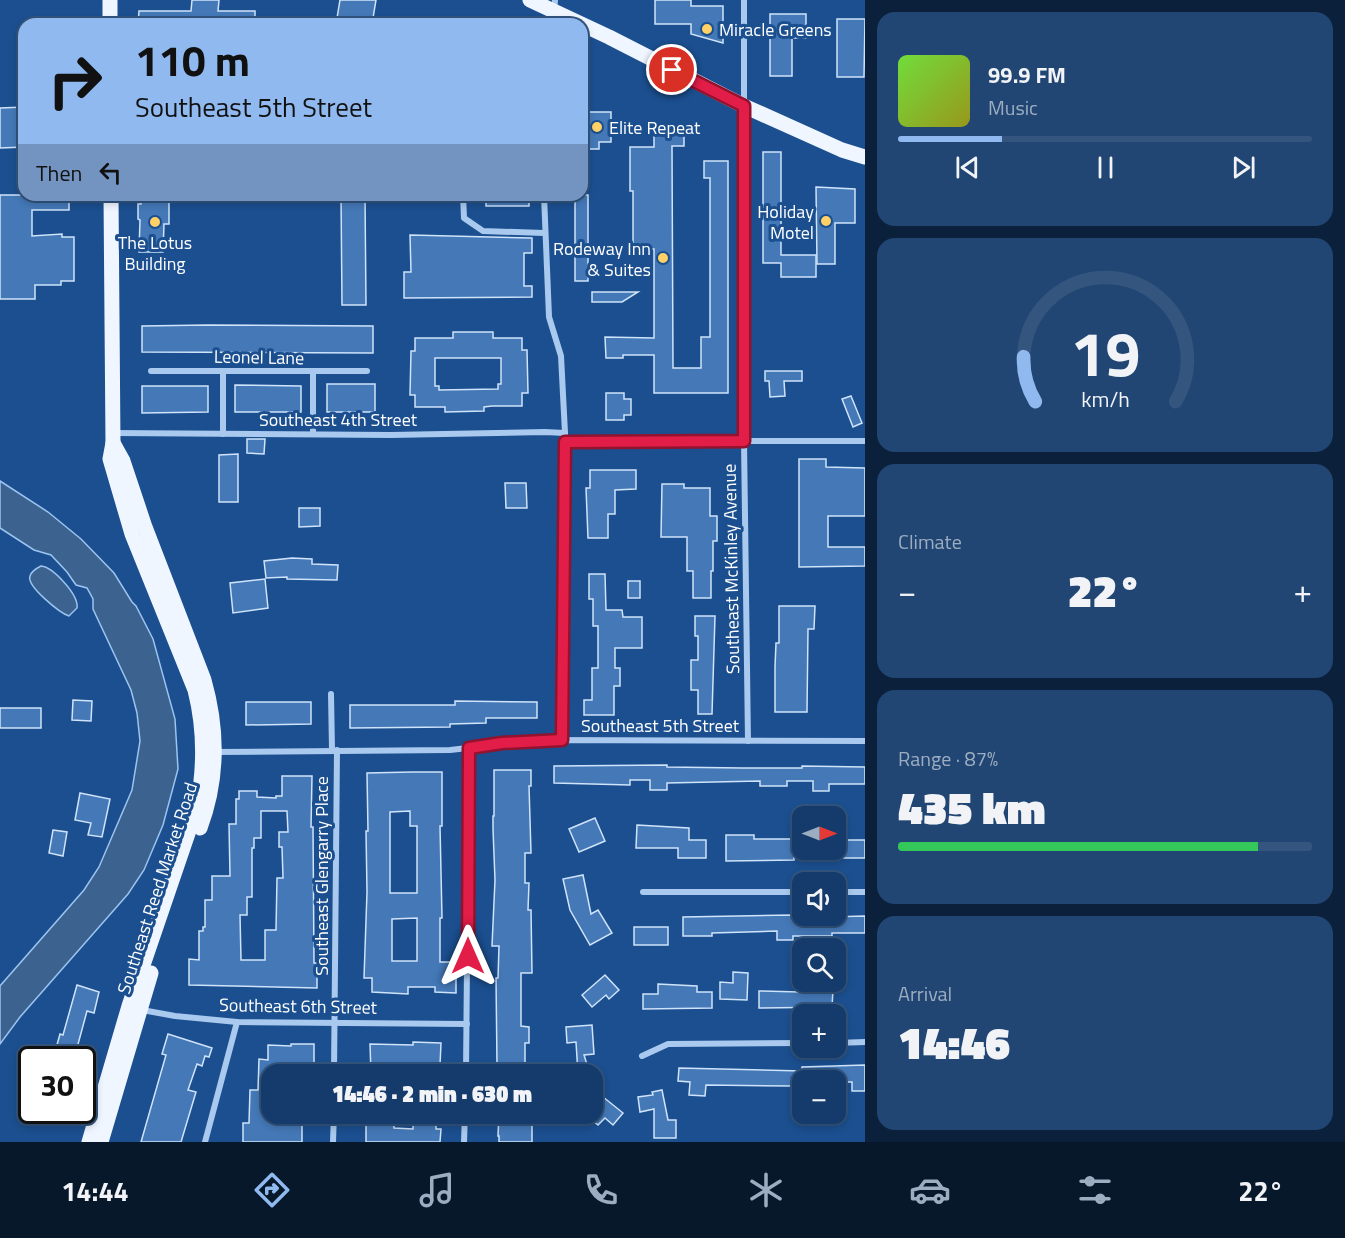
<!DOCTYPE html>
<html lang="en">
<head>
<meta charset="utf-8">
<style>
	body { margin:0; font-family:"Titillium Web",sans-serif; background:#214673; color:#f1f3f6; height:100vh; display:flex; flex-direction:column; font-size:22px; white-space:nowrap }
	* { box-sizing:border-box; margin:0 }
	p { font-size:20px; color:#9dadc1 }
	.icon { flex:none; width:33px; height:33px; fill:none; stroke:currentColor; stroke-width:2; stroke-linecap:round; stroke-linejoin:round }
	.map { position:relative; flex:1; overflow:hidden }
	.drawer { display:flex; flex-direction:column; gap:12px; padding:12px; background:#0b203b; width:480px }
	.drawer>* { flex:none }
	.top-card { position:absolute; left:18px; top:18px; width:570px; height:183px; border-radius:18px; box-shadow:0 3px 9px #0003,0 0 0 2px #33557e; background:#90b9f0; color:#111; overflow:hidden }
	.needle { width:39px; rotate:90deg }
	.controls { position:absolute; left:792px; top:806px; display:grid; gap:12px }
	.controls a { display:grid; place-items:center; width:54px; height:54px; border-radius:12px; background:#143b6b; box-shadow:0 3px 9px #0003,0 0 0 2px #33557e; font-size:30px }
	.speed { position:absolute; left:18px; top:1046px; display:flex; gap:12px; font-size:30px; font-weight:700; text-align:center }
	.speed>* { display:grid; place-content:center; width:78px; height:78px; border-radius:50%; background:#143b6b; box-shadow:0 3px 9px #0003,0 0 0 2px #33557e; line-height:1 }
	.speed .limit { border:3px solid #111; border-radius:9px; background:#fff; color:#111 }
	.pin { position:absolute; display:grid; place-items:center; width:51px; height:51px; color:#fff; margin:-26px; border:3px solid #fff; border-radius:50%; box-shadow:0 2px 6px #0007 }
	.me { position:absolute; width:66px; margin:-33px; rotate:0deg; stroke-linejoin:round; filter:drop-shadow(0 0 4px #0008) }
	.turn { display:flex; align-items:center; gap:21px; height:126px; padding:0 18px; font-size:27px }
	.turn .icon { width:78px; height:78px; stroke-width:2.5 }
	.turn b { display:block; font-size:42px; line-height:51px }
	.then { display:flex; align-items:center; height:57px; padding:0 18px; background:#0003; gap:12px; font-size:22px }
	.big { font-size:45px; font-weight:800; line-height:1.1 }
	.drawer .widget { flex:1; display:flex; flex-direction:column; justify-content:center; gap:9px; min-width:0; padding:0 21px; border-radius:18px; background:#214673 }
	.drawer .dial { align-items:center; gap:0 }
	.dial svg { height:156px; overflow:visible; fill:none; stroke:#33557e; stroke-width:7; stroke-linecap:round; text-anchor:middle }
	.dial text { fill:#f1f3f6; stroke:none }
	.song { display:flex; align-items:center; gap:18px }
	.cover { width:72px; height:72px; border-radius:9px; background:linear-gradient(135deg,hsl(100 70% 55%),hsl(60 70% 35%)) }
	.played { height:6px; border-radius:3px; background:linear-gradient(90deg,#90b9f0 25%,#33557e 25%) }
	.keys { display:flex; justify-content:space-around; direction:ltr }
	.heat { display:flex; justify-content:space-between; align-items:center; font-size:33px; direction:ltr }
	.charge { height:9px; border-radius:4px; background:linear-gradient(90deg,#34c759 87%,#33557e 0) }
	.trip { position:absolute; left:261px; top:1064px; width:342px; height:60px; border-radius:18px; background:#143b6b; box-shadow:0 3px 9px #0003,0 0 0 2px #33557e; font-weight:800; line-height:60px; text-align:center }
	.menu { display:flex; height:96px; justify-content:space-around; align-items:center; background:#08182b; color:#9dadc1 }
	.menu .icon { width:42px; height:42px }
	.menu .selected { color:#90b9f0 }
	.menu b { font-size:27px; color:#f1f3f6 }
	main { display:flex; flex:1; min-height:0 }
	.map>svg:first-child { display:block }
</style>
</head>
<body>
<main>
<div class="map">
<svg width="865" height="1142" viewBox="0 0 865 1142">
	<rect width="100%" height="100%" fill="#1b4f8f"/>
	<!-- water -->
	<g fill="#3c6290" stroke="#9cc4f0" stroke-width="1.5">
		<path d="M0,481l48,31 33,27 33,34 18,29 4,4 17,33 22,80 3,50 -15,56 -19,45 -16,24 -108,123 -20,27v-58l84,-96 15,-23 33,-77 8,-49 -3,-28 -6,-23 -38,-81v-10l-6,-11 -11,-3 -9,-13 -16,-17 -17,-5 -34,-22z"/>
		<path d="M41,566c12,1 38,29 36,42l-8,8c-9,-3 -43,-30 -39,-40 1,-4 7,-8 11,-10z"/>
	</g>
	<!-- building -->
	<g fill="#4478b7" stroke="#cfe3fa" stroke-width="1.5" fill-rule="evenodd">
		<path d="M192,0h27l-1,11h37v13h-117l1,-13h52z"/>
		<path d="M340,0h36l-4,24h-36z"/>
		<path d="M655,0h36v6h32v37l-32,-9v-10h-36z"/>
		<path d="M770,14h36v24h-14v38h-22z"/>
		<path d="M837,19h28l-1,58h-27z"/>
		<path d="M24,107v40l-24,1v-40z"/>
		<path d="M582,112h29v30h-12v7h-17z"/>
		<path d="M654,128h30v18h-12l1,222h28v-31h9v-159h-6v-17h24v232h-74v-38h-31v3h-17l-1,-21 49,1v-89h-21v-58h-3v-44h24z"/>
		<path d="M763,152h18v103h35v22h-35v-14h-18z"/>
		<path d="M816,187l39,2v34h-20v41h-18z"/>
		<path d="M0,195h69v15h-37v26l30,-2v3h12v44h-13v4h-26v14h-35z"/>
		<path d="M142,195h21v7h6v22h-5l-1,28h-24l1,-32 -2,-1v-15h3z"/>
		<path d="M341,195h24l1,110h-24z"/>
		<rect x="486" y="195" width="43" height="11"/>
		<rect x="575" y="195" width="13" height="86"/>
		<path d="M410,235l122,3v15h-8v33h8v11l-128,1v-26h7z"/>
		<path d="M592,292h46l-16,10h-30z"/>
		<path d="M208,325l165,1v27l-231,-1v-26z"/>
		<path d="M453,332h40v6h29v12h5l1,43h-6v13h-30l-8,1v4l-39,1v-5h-30v-12h-5l1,-44h4v-13h38zM435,358h66v26h-3v5l-59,1v-4h-4z"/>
		<path d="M765,371h37v10h-18l1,15 -15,1 -1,-16h-4z"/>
		<rect x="327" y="384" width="48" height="28"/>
		<path d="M235,385l66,1v26h-66z"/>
		<path d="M142,386h66v26l-66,1z"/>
		<path d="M606,393h18v6h7v16h-7v5h-18z"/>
		<path d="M851,396l11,27 -9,4 -11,-28z"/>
		<path d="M247,439h18l-1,15 -17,-1z"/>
		<path d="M238,454v48h-19v-47z"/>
		<path d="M799,459h27v8l39,1v48h-37v31h37v19l-66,1z"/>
		<path d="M590,470h46v19l-21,1v24h-7v24h-20l-2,-50h4z"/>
		<path d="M505,483h21l1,25h-21z"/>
		<path d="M662,484h22v4h26v28h7v25h-4v30h-2v27h-18v-27h-6v-34h-26z"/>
		<path d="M299,508h21v18l-21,1z"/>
		<path d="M292,558l20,1v5l26,1 -1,15 -50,-1v-2l-21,1 -2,-17z"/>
		<path d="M589,574h16l1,36h16l1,7h19v31h-27v20h5v18h-6v29h-30v-15h8v-32h6v-42h-5v-27h-4z"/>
		<path d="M265,579l3,29 -35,5 -3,-30z"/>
		<rect x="628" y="581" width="12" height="17"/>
		<path d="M779,606h36l-1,23h-6l-1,83h-32v-45l1,-24h3z"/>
		<path d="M695,616h20l-3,98h-14v-24h-7v-30h7v-24h-3z"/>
		<path d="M73,700l19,1 -1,20 -19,-1z"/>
		<path d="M455,701l82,1v16h-51v5l-36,1v3l-100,1v-23h105z"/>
		<path d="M246,702h65v22l-65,1z"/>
		<rect x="0" y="708" width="41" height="20"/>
		<path d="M667,765v2l75,1h60v-2l63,1v17h-36v7h-16v-10h-26v5h-27v-5l-93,2v7h-17v-10h-20v5l-76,-2v-17z"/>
		<path d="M494,770h37v16h-2l2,67h-6v30h4l-1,27h3l1,63h-11v53l8,1v16h-4v23l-28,-1 -1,-87h2l1,-32h-7l3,-66 -2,-51v-13h1z"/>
		<path d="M412,772h30v54h-2l2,92h-2v44h16v31l-21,-1v-5h-27v7l-36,-2v-14h-8l3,-86 -1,-61h2l-1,-58zM410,811v15h7v67h-27v-81zM417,918v43h-25v-42z"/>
		<path d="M282,776h30l-1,51h2l1,136h3v25l-128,-3v-26l10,1v-29h4v-4h2v-27h7v-24h18l-1,-52h7v-25h3v-8h18v6l19,1v-2h6zM261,811h26l1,21h-9v15h3l1,31h-6l-1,52h-11v30h-24l-1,-45h7v-18h5v-49h2v-10h7z"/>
		<path d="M80,793l30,6 -8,38 -14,-2 3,-12 -16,-3z"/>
		<path d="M595,818l10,23 -26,11 -10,-23z"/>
		<path d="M637,825l52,3v12h17v18h-28v-10h-42z"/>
		<path d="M53,830l14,2 -4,24 -14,-3z"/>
		<path d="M726,835h28v4h40v21l-68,1z"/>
		<rect x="841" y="840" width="24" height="18"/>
		<path d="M583,875l8,39 7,-4 14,23 -22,12 -20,-35 -7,-31z"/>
		<path d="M792,915v3l73,-2v17h-33v3h-39v4h-16v-9l-65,2v3h-29v-19z"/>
		<rect x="634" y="927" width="34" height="18"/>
		<path d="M733,972l15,1 -1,27 -27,-1v-17l13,1z"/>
		<path d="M605,975l14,15 -10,9 -3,-4 -14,12 -10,-12z"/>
		<path d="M658,984l39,2v6h15v16l-69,1v-15h15z"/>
		<path d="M77,985l22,7 -5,21 -7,-2 -13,48h-21l7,-25 3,1z"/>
		<path d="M800,989l33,1 -1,17 -73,1v-17l41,1z"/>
		<path d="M592,1025l2,29 -10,1 6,19h-12l-2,-32 -9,1 -1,-16z"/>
		<path d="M168,1034l44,14 -3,9 -4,-1 -3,10 -5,-2 -9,26 8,2 -15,50h-40l25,-87 -4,-1z"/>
		<path d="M413,1042l28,1 -1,22 -6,-1v10h-63l-1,-30 43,1z"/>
		<path d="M291,1044h23v30h-42l-3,39h41v11h-8v18h-59v-19h6l1,-33h8l1,-31 9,1v-15l23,1z"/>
		<path d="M865,1065v26h-13v-9h-12v-2h-38v4h-11v2l-85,-1 -1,11 -16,-1 1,-13 -12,-1 1,-13 123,3v-4z"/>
		<path d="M592,1088l31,25 -10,12 -8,-7 -7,7 -6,-5z"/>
		<path d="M662,1090l6,30h8v18h-22v-29l-14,3 -2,-15 15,-2 -1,-3z"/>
		<path d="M366,1113h28v15l19,1v-16h23v16h5l-1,13h-74z"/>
		<path d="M499,1113h28v6h5v23h-33v-6h-1z"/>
	</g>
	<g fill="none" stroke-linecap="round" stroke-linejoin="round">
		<!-- street -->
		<g stroke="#a9c9ee" stroke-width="6">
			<path d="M744,0v441l4,300"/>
			<path d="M553,24l2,-24"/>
			<path d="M463,195l1,23 19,13 61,2"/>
			<path d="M544,195l5,122 12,39 4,77 -3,307"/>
			<path d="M151,371h216"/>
			<path d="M223,371v63"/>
			<path d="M313,372v62"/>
			<path d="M112,433l279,2 154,-3 20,1"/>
			<path d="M565,443l81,-2h219"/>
			<path d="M331,694l1,56"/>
			<path d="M215,752l235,-2 89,-10 326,1"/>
			<path d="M643,892h159"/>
			<path d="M836,892h29"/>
			<path d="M142,1010l33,6 62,6 230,2"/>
			<path d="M836,1043l29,-1"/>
			<path d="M642,1056l26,-12 134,-1"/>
			<path d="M334,1074l3,-324"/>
			<path d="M466,1074l3,-325"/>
			<path d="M205,1142l32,-120"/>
			<path d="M333,1142l1,-29"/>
			<path d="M464,1142l1,-29"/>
		</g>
		<!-- primary -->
		<g stroke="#f0f6ff" stroke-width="15">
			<path d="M110,0v24"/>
			<path d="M530,0l79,37 135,69 98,44 23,7"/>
			<path d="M113,443l10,18 22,66 59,153c14,49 14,100 -4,148"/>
			<path d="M89,1142l40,-136 68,-199c8,-40 8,-77 -2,-117l-63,-156 -22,-75 3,-16 -2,-248"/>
			<path d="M101,1142l50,-169"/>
		</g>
	</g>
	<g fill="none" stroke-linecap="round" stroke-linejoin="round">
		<!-- route casing -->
		<g stroke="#92132f" stroke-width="15">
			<path id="route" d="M468,956l1,-208 33,-5 60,-3 3,-298 179,-1v-335l-72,-36"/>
		</g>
		<!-- route -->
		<use href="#route" stroke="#e11d48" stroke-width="10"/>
	</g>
	<!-- markers -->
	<g fill="#ffd166" stroke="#1b4f8f" stroke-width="2">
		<circle cx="707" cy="29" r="6"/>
		<circle cx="597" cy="127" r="6"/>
		<circle cx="826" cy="221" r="6"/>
		<circle cx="155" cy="222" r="6"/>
		<circle cx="663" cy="258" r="6"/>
	</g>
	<g text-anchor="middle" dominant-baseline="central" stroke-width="6" stroke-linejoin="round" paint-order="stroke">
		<!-- poi labels -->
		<g font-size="18" fill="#fff" stroke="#1b4f8f" text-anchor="start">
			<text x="719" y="29">Miracle Greens</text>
			<text x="609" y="127">Elite Repeat</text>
			<text x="814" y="211" text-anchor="end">Holiday<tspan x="814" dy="21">Motel</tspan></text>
			<text x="155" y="242" text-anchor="middle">The Lotus<tspan x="155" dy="21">Building</tspan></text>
			<text x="651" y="248" text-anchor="end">Rodeway Inn<tspan x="651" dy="21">&amp; Suites</tspan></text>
		</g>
		<!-- street labels -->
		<g font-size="18" fill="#fff" stroke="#1b4f8f">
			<text transform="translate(259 357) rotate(1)">Leonel Lane</text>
			<text x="338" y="419">Southeast 4th Street</text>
			<text transform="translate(731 569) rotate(-91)">Southeast McKinley Avenue</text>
			<text x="660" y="725">Southeast 5th Street</text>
			<text transform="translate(321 876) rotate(-90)">Southeast Glengarry Place</text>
			<text transform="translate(157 888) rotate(-72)">Southeast Reed Market Road</text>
			<text transform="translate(298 1006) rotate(1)">Southeast 6th Street</text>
		</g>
	</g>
</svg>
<div class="controls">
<a><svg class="needle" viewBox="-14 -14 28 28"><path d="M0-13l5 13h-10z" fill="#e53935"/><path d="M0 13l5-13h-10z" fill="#9dadc1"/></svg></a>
<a><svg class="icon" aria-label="sound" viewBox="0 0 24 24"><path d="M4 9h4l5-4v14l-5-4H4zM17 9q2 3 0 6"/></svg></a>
<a><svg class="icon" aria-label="search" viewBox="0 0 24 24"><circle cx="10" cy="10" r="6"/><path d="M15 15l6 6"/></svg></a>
<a>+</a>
<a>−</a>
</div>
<div class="speed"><div class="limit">30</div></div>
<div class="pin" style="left:672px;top:70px;background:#d93025"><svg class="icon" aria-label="arrive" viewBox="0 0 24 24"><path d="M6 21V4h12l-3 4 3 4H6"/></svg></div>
<svg class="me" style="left:468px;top:956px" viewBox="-20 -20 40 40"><path d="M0-17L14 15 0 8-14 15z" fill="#e11d48" stroke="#fff" stroke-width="4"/></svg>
<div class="trip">14:46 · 2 min · 630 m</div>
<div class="top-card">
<div class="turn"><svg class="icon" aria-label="right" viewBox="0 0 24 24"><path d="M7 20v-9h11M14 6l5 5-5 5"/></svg><div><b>110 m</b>Southeast 5th Street</div></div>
<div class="then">Then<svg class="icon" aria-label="left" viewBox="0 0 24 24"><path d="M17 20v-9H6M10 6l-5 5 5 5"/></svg></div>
</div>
</div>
<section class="drawer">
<div class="widget">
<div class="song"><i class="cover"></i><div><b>99.9 FM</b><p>Music</p></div></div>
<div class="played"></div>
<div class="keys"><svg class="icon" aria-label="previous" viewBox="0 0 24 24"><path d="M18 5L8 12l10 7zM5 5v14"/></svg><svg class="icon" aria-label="pause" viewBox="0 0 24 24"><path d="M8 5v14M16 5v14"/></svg><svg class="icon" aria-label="next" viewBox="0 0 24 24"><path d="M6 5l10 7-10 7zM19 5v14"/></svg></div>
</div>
<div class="widget dial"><svg viewBox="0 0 100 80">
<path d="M14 69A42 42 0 1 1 86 69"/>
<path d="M14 69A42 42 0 0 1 8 46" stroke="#90b9f0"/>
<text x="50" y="56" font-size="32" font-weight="700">19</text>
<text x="50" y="72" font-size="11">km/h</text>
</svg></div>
<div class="widget"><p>Climate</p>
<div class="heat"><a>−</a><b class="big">22°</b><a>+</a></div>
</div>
<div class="widget"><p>Range · 87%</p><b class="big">435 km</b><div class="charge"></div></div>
<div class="widget"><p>Arrival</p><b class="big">14:46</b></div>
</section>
</main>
<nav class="menu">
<b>14:44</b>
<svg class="icon selected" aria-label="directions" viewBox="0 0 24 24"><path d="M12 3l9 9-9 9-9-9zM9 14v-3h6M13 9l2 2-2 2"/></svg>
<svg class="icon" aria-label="music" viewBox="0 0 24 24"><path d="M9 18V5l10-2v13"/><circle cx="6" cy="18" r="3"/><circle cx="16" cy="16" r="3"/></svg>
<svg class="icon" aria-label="phone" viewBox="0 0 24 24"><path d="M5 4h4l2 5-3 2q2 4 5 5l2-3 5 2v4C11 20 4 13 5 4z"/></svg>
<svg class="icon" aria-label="climate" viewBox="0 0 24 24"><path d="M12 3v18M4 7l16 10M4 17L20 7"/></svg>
<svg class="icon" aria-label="car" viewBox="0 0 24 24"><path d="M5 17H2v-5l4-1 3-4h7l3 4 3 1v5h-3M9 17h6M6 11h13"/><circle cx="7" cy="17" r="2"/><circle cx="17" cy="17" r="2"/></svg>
<svg class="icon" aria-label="filters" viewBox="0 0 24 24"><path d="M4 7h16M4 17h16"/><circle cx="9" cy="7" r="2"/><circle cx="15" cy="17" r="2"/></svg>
<b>22°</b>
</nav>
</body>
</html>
